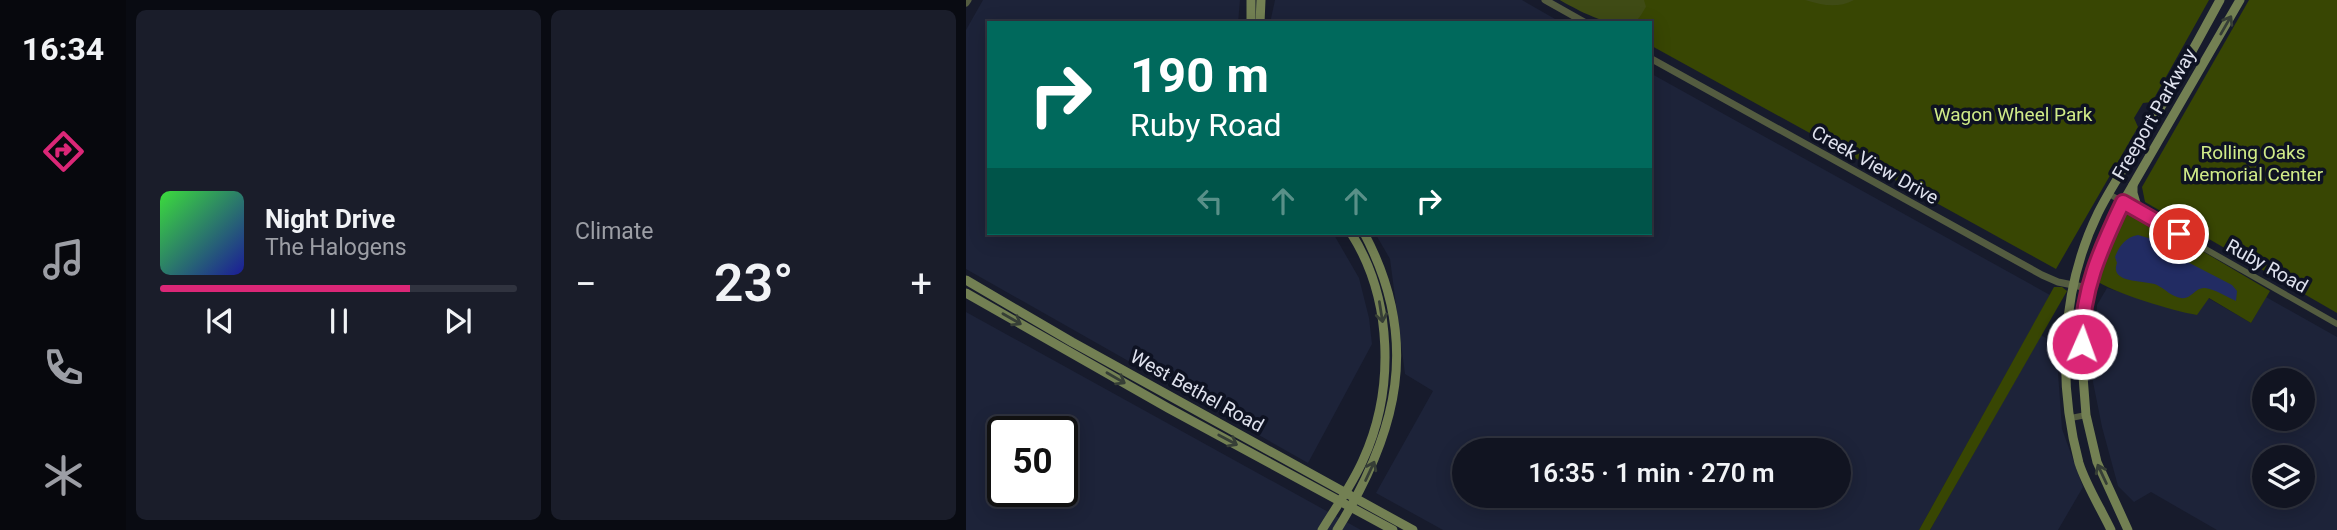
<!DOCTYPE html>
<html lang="en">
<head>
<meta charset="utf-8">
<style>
	body { margin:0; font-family:Roboto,sans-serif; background:#1a1d2a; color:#f1f3f6; height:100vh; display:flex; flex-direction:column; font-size:26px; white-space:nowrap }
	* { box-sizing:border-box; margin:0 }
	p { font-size:23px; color:#9c9ea5 }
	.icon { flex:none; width:38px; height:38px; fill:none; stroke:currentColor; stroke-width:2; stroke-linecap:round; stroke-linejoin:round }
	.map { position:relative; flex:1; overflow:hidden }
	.drawer { display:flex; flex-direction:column; gap:10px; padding:10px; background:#090b12; width:840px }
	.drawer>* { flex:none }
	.guide { position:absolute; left:21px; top:21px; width:665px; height:214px; border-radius:0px; box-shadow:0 4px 18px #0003,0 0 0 2px #30333f; background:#00695c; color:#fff; overflow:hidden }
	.fabs { position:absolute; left:1286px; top:368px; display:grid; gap:14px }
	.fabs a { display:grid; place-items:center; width:63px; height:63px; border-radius:50%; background:#111421; box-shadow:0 4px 18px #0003,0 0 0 2px #30333f; font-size:35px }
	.speed { position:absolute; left:21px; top:416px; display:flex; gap:14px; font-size:35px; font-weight:700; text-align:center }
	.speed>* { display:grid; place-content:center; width:91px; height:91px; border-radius:50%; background:#111421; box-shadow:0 4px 18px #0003,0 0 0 2px #30333f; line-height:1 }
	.speed .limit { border:4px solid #111; border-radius:10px; background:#fff; color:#111 }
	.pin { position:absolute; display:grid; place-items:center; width:60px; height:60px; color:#fff; margin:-30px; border:4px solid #fff; border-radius:50%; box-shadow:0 2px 7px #0007 }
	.me { position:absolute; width:77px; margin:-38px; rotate:2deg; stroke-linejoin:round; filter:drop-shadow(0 0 5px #0008) }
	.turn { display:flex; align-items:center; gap:24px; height:147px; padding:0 28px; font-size:32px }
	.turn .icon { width:91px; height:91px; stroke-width:2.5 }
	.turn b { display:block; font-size:49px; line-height:60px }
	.lanes { display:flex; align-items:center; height:66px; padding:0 28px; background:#0003; justify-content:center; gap:35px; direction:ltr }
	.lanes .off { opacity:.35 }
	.big { font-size:52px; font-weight:600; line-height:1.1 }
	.drawer .card { flex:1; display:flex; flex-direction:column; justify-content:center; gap:10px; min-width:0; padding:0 24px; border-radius:10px; background:#1a1d2a }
	.song { display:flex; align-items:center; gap:21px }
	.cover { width:84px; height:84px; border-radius:10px; background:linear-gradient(135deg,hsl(120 70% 55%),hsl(240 70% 35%)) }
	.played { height:7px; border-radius:4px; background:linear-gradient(90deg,#db2777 70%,#30333f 70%) }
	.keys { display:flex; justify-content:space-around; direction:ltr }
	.heat { display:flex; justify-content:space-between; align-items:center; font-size:38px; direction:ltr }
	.drawer .tiles { flex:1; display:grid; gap:10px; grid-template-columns:repeat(2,1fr) }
	.trip { position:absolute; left:486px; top:438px; width:399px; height:70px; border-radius:35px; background:#111421; box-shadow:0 4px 18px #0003,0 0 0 2px #30333f; font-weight:600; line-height:70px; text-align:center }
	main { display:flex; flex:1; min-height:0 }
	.tabs { display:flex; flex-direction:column; width:126px; justify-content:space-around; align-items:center; background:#07080d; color:#9c9ea5 }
	.tabs .icon { width:49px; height:49px }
	.tabs .current { color:#db2777 }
	.tabs b { font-size:32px; color:#f1f3f6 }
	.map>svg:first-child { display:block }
</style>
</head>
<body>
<main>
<nav class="tabs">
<b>16:34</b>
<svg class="icon current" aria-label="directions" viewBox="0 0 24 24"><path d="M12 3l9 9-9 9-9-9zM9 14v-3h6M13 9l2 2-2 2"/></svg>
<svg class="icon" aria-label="music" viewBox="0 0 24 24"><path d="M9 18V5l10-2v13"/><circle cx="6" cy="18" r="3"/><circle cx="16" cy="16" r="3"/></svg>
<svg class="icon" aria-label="phone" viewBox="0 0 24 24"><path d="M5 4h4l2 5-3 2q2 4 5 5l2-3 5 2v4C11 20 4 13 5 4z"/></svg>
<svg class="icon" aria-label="climate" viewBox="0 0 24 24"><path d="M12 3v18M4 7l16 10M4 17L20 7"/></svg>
</nav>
<section class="drawer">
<div class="tiles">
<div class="card">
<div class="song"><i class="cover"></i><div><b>Night Drive</b><p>The Halogens</p></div></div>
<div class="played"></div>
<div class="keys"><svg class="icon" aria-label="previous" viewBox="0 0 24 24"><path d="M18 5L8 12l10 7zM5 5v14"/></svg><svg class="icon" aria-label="pause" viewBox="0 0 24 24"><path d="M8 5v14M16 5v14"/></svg><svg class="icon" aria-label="next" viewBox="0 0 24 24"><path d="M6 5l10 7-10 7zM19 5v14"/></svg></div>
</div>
<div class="card"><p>Climate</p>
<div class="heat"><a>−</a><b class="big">23°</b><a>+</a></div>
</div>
</div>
</section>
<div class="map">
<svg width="1371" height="530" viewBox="0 0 1371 530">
	<rect width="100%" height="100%" fill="#171b2c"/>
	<!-- built -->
	<g fill="#1d2339" fill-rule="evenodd">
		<path d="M17,0h257l-2,23h-249v210h344l26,45 10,40 3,26 -64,119 -342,-194v-239z"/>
		<path d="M309,0h247l40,23h-292z"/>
		<path d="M684,73l400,222 -131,235h-476l-67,-37 57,-102 -28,-17 -15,-115 -15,-26h275zM499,450h374v45h-374z"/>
		<path d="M1141,288l34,10h67l43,25 15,-26 71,40v193h-120l-66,-38 -17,10 -16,-16 -16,-59 -9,-45 4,-77zM1298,380h39v38h-39zM1298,457h39v38h-39z"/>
		<path d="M0,312l395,218h-395zM37,432h59v60h-59z"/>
		<path d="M1075,335l15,9 6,85 21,58 -25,43h-128z"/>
	</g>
	<!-- green -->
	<g fill="#384603">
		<path d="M594,0h649l-57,102 -9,1 -9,15 4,9 -82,142 -406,-224v-22h-42z"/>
		<path d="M1283,0h88v313l-192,-111 -3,-15z"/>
		<path d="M1165,209l139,82 -19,32 -42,-25 -12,17c-23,-4 -85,-22 -103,-36l29,-66z"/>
		<path d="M1088,287h8l5,4 -137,239h-11z"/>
	</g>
	<!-- forest -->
	<g fill="#3f4b15">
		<path d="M594,0h84l2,7c-3,4 -6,11 -10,14 -17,12 -61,-12 -76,-21z"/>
		<path d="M839,0h49c-17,9 -32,5 -49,0z"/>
	</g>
	<!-- water -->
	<path fill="#222c63" d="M1172,235l21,6 19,16 54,28 5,6 -1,10c-9,-4 -21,-12 -31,-13 -10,-1 -14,12 -24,10 -9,-1 -16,-9 -24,-13 -13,-5 -48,-1 -40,-22l-2,-6c4,-11 11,-20 23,-22z"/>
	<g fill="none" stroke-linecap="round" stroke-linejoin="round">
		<!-- minor -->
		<g stroke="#545c40" stroke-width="6">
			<path d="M1143,194l228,130"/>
			<path d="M1105,418l15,-3"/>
		</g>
		<!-- tertiary -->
		<g stroke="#545c40" stroke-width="7">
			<path d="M579,0l41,23"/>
			<path d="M0,3l2,-3"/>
			<path d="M684,58l392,217 16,7 30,6"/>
		</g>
		<!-- secondary -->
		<g stroke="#738053" stroke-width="9">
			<path d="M285,0v23"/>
			<path d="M294,23l1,-23"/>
			<path d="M1167,185v8l5,17"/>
			<path d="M0,280l106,62 341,188"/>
			<path d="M0,293l202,115 225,122"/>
			<path d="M356,530c14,-23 30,-45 41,-70 32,-70 30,-161 -12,-227"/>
			<path d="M371,530c61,-98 84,-190 27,-297"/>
			<path d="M1145,530c-10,-21 -25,-45 -32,-67 -22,-82 -18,-174 19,-250 15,-30 35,-58 52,-87 24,-41 47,-84 70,-126"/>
			<path d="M1162,530l-31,-68 -11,-47 -4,-52 1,-57 13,-44 27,-60 117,-202"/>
		</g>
	</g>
	<!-- one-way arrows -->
	<defs><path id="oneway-shaft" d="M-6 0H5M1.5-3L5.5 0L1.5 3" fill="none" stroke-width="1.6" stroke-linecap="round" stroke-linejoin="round" transform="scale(1.75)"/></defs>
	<g stroke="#363e36">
		<use href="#oneway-shaft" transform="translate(1260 25) rotate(-60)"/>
		<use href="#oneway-shaft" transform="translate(415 312) rotate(81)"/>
		<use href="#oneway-shaft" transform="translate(46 319) rotate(30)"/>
		<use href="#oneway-shaft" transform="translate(150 378) rotate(30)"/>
		<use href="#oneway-shaft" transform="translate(262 440) rotate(28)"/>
		<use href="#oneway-shaft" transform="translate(404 471) rotate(-65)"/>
		<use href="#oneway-shaft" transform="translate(1136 474) rotate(-115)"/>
	</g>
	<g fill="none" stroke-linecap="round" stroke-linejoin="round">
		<!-- route casing -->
		<g stroke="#8e194d" stroke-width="18">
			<path id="route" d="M1116,344c-1,-52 19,-96 41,-142l56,32"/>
		</g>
		<!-- route -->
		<use href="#route" stroke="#db2777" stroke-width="12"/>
	</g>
	<g text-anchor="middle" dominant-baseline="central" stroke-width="7" stroke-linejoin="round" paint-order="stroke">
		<!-- park labels -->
		<g font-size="19" fill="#d0eb88" stroke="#0e1222">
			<text x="1047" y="114">Wagon Wheel Park</text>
			<text x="1287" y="152">Rolling Oaks<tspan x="1287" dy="22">Memorial Center</tspan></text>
		</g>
		<!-- street labels -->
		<g font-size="19" fill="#dfe2ee" stroke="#0e1222">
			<text transform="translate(1188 114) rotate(-60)">Freeport Parkway</text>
			<text transform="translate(909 165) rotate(29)">Creek View Drive</text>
			<text transform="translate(1301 266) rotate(29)">Ruby Road</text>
			<text transform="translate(231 391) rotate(29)">West Bethel Road</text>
		</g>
	</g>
</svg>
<div class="fabs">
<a><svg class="icon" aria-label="sound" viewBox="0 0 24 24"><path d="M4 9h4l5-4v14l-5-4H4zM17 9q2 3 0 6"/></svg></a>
<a><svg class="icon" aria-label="layers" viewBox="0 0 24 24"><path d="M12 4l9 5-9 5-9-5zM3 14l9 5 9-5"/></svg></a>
</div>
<div class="speed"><div class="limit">50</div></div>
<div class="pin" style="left:1213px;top:234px;background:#d93025"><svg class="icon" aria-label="arrive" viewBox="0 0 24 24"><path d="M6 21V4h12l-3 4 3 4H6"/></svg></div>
<svg class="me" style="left:1116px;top:344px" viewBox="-20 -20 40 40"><circle r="17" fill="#db2777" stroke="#fff" stroke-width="3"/><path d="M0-11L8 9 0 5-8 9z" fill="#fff"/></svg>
<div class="trip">16:35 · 1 min · 270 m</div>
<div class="guide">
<div class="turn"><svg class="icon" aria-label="right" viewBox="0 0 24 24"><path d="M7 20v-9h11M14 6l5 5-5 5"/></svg><div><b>190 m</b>Ruby Road</div></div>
<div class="lanes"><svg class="icon off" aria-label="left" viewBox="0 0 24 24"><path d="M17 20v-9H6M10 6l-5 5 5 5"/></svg><svg class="icon off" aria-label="ahead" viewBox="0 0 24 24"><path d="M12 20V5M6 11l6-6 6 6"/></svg><svg class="icon off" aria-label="ahead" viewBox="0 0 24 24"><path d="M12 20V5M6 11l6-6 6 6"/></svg><svg class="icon" aria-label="right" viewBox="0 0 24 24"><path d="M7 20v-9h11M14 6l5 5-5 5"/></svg></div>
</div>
</div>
</main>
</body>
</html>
